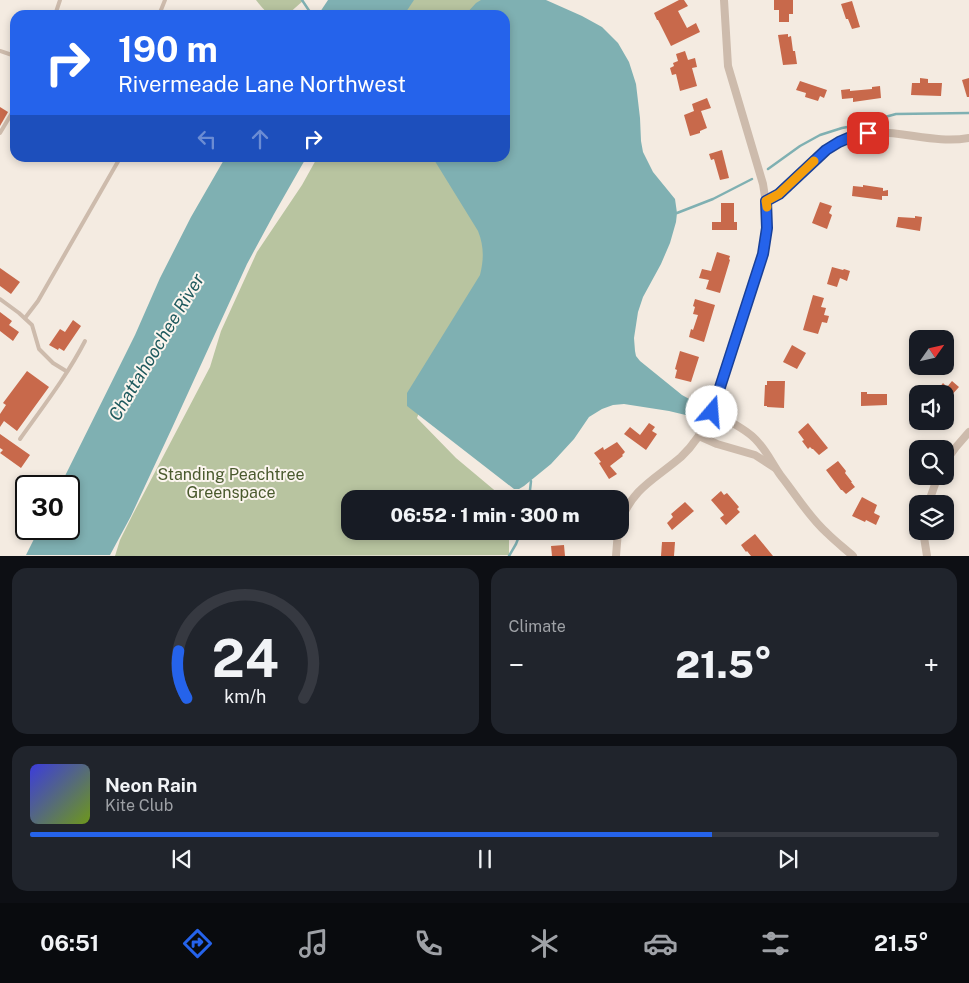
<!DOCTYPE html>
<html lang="en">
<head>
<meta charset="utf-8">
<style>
	body { margin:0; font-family:"Public Sans",sans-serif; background:#20242c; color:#f1f3f6; height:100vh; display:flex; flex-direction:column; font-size:19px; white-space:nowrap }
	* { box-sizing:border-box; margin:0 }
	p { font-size:16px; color:#9ea1a6 }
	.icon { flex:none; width:28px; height:28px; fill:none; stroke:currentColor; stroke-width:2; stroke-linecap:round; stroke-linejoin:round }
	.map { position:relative; height:556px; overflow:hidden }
	.details { display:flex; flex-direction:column; gap:12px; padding:12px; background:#0d0f14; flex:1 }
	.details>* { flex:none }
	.guide { position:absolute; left:10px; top:10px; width:500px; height:152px; border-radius:15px; box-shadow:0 2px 8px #0003; background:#2563eb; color:#fff; overflow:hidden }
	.needle { width:32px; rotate:56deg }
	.controls { position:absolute; left:909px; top:330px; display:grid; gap:10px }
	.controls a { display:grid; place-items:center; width:45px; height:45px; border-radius:10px; background:#171b24; box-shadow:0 2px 8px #0003; font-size:25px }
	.speed { position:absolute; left:15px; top:475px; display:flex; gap:10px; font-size:25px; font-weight:700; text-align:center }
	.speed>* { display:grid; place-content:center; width:65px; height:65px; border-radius:50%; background:#171b24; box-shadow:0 2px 8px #0003; line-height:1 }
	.speed .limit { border:2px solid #111; border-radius:8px; background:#fff; color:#111 }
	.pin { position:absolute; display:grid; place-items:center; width:42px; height:42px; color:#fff; margin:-21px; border-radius:10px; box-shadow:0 2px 8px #0006 }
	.me { position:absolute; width:55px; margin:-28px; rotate:18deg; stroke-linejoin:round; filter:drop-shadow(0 0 4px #0008) }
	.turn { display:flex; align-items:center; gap:18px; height:105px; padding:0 25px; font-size:22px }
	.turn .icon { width:65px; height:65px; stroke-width:2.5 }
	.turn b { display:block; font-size:35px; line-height:42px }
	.lanes { display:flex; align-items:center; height:48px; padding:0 25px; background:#0003; justify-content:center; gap:25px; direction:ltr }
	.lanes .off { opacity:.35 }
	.big { font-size:38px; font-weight:800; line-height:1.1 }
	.details .widget { flex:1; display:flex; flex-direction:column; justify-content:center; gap:8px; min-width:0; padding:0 18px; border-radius:15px; background:#20242c }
	.details .dial { align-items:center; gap:0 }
	.dial svg { height:130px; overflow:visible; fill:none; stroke:#363941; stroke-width:7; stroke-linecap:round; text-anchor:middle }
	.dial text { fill:#f1f3f6; stroke:none }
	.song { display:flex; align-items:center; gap:15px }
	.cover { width:60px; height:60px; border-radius:8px; background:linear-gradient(135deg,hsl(240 70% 55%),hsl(80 70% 35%)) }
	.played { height:5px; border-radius:2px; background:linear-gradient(90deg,#2563eb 75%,#363941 75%) }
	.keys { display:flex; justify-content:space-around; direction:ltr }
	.heat { display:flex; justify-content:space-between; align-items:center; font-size:28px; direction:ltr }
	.details .tiles { flex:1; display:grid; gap:12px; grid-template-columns:1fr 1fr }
	.widget:last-child { grid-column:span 2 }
	.trip { position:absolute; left:341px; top:490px; width:288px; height:50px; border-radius:15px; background:#171b24; box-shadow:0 2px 8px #0003; font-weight:800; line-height:50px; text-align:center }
	.tab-bar { display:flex; height:80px; justify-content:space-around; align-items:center; background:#090b0e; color:#9ea1a6 }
	.tab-bar .icon { width:35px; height:35px }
	.tab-bar .current { color:#2563eb }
	.tab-bar b { font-size:22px; color:#f1f3f6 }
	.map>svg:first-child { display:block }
</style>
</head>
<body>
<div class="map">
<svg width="969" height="556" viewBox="0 0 969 556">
	<rect width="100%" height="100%" fill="#f4ebe1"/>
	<!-- green -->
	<g fill="#b8c4a0">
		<path d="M256,0h48l-17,15c-19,0 -19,0 -31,-15z"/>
		<path d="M410,0h78l-10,15h-78z"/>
		<path d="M317,158h132l30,67 10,41 -41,64 -31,88 39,40 43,36 10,2v3h-159v32h159v24l-394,1 5,-16 13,-26 77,-147 11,-36 36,-79 45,-67z"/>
	</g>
	<!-- water -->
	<g fill="#7fb0b2">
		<path d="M328,0h86l-10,15h-86z"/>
		<path d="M481,0h65l36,16 20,11 16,16 11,19 7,22 4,34 1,23 2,11 10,20 22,27 2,14 -1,9 -6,21 -9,21 -18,33 -5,15 -4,26 1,13 1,5 4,5 42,34 9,5h9c5,6 5,13 -2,18l-29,-7 -45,-7 -11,1 -11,4 -13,8 -15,22 -23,25 -27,22 -5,3h-5l-107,-83v-13l73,-118c4,-16 4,-29 -2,-44l-45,-73h72v-143h-40l11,-12z"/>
		<path d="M225,158h81l-32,56 -27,50 -75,164 -41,88 -21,39h-84l13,-26h30v-43h-9l75,-151 25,-57 31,-61z"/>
	</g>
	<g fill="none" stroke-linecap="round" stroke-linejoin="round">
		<!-- stream -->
		<g stroke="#7fb0b2" stroke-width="2.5">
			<path d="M302,0l10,15"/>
			<path d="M768,169l32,-23 20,-11 22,-7 33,-6 10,-5 11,-3 73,-1"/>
			<path d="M677,213l36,-14 39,-20"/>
			<path d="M529,499l2,-18"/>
			<path d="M509,556l7,-12 5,-13"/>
		</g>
	</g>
	<!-- building -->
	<g fill="#c8694b">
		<path d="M679,0h5l4,6 -10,5 9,17 9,-5 4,9 -29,14 -13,-26h-1l-3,-7z"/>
		<path d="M774,0h19v14h-4v8h-10v-12h-5z"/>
		<path d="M852,1l8,26 -8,2 -4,-10h-2l-5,-15z"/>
		<path d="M788,34v3l3,-1 2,15h2l2,13 -14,1 -5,-30z"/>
		<path d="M685,51l3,9 7,-2 2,9 -5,1 5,18 -17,5 -4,-17 -4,1 -2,-7 4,-2 -1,-3 5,-2 -2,-7z"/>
		<path d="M920,78l8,1v4h14l-1,13 -30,-1 1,-12h8z"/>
		<path d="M969,78v19h-2l-5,-17z"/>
		<path d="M800,81l27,9 -3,8 -4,-2 -2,5 -13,-4 1,-4 -10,-3z"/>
		<path d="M880,86l1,12 -28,4v-4l-11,1 -1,-9 9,-1v2l22,-2v-2z"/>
		<path d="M707,98l4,10 -10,3 6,17 -7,3v2l-10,3 -6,-21 10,-4 -2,-7z"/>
		<path d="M0,107l8,5 -8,14z"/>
		<path d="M722,150l7,28 -9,2 -6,-21 -3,1 -2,-6z"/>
		<path d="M863,185l20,3v3l5,-1v6h-6v4l-30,-4 1,-10 10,1z"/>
		<path d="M820,202l12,4 -3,7 3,2 -5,14 -15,-6z"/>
		<path d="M721,203h13v19h3v8h-25v-8h9z"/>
		<path d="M915,216l7,1 -2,14 -24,-4 2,-10 17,1z"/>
		<path d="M717,252l13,4 -1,3 1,1 -10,33 -14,-4 3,-9 -10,-2 3,-9 9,2z"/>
		<path d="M832,267l11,3 1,-1 6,2 -3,10 -7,-3 -3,9 -10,-3z"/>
		<path d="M0,268l20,14 -9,12 -11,-8z"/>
		<path d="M813,295l11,3 -3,9 5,1 -2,7 5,1 -2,7 -5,-1 -4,12 -15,-4z"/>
		<path d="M695,299l20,6 -11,37 -15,-5 2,-8 2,1 5,-15 -5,-1 2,-7 -2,-1z"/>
		<path d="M0,312l12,9 -3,4 10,7 -6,9 -13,-10z"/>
		<path d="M73,320l8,6 -17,25 -5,-3 -1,2 -9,-5 11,-16 5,3z"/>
		<path d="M792,345l14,8 -9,16 -14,-7z"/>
		<path d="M680,351l19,6 -8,25 -16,-4 2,-8 -2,-1z"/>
		<path d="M27,371l22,16 -32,44 -13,-10 -4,6v-13l6,-9 -3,-2z"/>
		<path d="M767,381h18l-1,27 -17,-1v-1h-3l1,-21h2z"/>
		<path d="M952,381l7,6 -11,12 5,4 -8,9v-18h-11l9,-11 4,4z"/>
		<path d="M861,392h6v2h20v11l-26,1z"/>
		<path d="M649,423l6,4 -3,4 5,3 -11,16 -22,-16 6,-7 10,8z"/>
		<path d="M808,423l20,25 -9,7 -6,-6h-1l-2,-2 -2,2 -6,-8 2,-1 -6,-8z"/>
		<path d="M0,434l30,21 -9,13 -21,-15 3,-3 -3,-2z"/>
		<path d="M617,442l8,10 -3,3 1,1 -13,10 7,8 -8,5 -10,-16 2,-1 -7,-9 9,-6 1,3z"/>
		<path d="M838,461l8,10 -1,2 7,9h-1l4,5 -9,7 -4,-4h-1l-15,-20z"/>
		<path d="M587,490l20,9h-23z"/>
		<path d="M721,491l3,4 3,-2 12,14 -2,2 3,3 -14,13 -6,-7 4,-3 -13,-15z"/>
		<path d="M862,497l15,8 -3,8 6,3 -4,9 -10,-5 -1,2 -13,-6z"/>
		<path d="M685,502l9,9 -22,19 -5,-7 6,-6 -2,-3z"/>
		<path d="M755,534l18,22h-22l-4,-5 -1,1 -5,-7z"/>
		<path d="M662,542h13l-1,14h-13z"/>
		<path d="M564,545l1,11h-13l-1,-10z"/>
	</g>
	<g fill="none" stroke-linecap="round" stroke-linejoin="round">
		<!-- service -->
		<g stroke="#cdbbac" stroke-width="4">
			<path d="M55,15l5,-15"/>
			<path d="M159,15l6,-15"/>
			<path d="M0,51l15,5"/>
			<path d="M0,133l15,-25"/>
			<path d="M0,299l19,14 13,12 7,24 14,14 13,8"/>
			<path d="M25,318l13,-17 82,-143"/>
			<path d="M20,439c22,-31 47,-63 65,-98"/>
		</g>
		<!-- minor -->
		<g stroke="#cdbbac" stroke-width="8">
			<path d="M766,201c29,-12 46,-46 74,-60 43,-21 84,5 129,-3"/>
			<path d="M712,412c14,7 28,14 40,24 13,11 19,26 29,40 15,19 28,41 46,57 8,8 17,15 26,23"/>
			<path d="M699,436l18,8 38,11 20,13"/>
			<path d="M945,462l11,-15 13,-15"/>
			<path d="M928,504l10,-28"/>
			<path d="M620,522c14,-35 34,-42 61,-65 13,-12 23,-28 31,-45l51,-158c5,-24 5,-46 0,-70l-35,-118 -4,-66"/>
			<path d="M923,531l4,25"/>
			<path d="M616,556l2,-25"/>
		</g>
	</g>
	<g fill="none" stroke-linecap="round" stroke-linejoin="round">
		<!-- route casing -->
		<g stroke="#184099" stroke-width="12">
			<path id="route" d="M712,412l51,-158 4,-26 -1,-27 13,-7 47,-44 13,-8 14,-6 15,-3"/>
		</g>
		<!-- route -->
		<use href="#route" stroke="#2563eb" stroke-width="9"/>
		<!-- slow -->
		<path stroke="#f59e0b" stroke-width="9" d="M767,207l-1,-6 13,-7 35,-33"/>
	</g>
	<g text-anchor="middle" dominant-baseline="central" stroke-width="4" stroke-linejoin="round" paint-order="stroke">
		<!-- park labels -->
		<g font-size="16" fill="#4a5a2e" stroke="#fbf5ee">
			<text x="231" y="474">Standing Peachtree<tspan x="231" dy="18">Greenspace</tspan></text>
		</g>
		<!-- water labels -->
		<g font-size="18" font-style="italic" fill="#1f5a5e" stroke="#fbf5ee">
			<text transform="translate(156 347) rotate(-59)">Chattahoochee River</text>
		</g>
	</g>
</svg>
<div class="controls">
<a><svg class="needle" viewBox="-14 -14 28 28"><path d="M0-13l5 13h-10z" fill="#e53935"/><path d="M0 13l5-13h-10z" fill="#9ea1a6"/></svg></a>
<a><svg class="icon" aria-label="sound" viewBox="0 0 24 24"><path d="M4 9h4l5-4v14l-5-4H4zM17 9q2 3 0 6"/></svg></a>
<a><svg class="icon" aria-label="search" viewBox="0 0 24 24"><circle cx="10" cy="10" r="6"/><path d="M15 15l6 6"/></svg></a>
<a><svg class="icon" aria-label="layers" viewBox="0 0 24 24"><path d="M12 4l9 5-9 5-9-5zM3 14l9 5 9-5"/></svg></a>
</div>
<div class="speed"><div class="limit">30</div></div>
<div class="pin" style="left:868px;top:133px;background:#d93025"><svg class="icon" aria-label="arrive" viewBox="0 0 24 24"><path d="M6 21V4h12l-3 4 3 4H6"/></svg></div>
<svg class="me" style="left:712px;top:412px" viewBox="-20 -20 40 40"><circle r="19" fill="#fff"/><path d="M0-13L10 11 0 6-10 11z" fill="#2563eb"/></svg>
<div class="trip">06:52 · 1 min · 300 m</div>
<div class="guide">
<div class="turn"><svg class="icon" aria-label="right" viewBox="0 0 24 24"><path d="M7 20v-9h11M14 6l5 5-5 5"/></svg><div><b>190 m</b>Rivermeade Lane Northwest</div></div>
<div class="lanes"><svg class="icon off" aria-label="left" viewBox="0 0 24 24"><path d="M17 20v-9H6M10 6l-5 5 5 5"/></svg><svg class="icon off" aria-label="ahead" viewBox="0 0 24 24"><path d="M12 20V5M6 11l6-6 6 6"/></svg><svg class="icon" aria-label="right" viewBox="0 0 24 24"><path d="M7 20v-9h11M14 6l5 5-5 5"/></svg></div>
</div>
</div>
<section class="details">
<div class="tiles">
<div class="widget dial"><svg viewBox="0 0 100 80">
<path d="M14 69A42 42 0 1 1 86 69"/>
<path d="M14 69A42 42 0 0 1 9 40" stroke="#2563eb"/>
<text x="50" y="56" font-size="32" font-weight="700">24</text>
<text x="50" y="72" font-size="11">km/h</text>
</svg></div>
<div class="widget"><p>Climate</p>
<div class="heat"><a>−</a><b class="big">21.5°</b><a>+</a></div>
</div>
<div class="widget">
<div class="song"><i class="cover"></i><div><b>Neon Rain</b><p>Kite Club</p></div></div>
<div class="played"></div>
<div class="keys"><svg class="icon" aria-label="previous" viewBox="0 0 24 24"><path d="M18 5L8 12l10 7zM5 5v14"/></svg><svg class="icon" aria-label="pause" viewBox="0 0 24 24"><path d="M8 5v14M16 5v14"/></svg><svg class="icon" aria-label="next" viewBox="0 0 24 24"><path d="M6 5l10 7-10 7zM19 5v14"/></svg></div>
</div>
</div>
</section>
<nav class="tab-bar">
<b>06:51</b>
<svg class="icon current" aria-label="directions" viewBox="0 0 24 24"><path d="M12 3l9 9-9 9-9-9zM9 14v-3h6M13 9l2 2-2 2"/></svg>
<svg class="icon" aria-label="music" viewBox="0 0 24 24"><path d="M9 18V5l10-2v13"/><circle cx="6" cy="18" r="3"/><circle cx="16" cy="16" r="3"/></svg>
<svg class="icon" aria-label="phone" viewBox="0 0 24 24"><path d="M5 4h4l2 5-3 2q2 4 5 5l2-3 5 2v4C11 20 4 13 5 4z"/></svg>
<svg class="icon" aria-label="climate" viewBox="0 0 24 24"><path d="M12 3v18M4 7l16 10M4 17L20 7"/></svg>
<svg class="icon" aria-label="car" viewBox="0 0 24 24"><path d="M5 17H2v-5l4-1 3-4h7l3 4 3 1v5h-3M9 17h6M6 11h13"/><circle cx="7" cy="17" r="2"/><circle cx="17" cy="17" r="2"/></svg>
<svg class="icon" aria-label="filters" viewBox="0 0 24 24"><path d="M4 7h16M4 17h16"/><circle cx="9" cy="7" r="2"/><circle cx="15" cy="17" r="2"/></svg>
<b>21.5°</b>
</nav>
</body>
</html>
